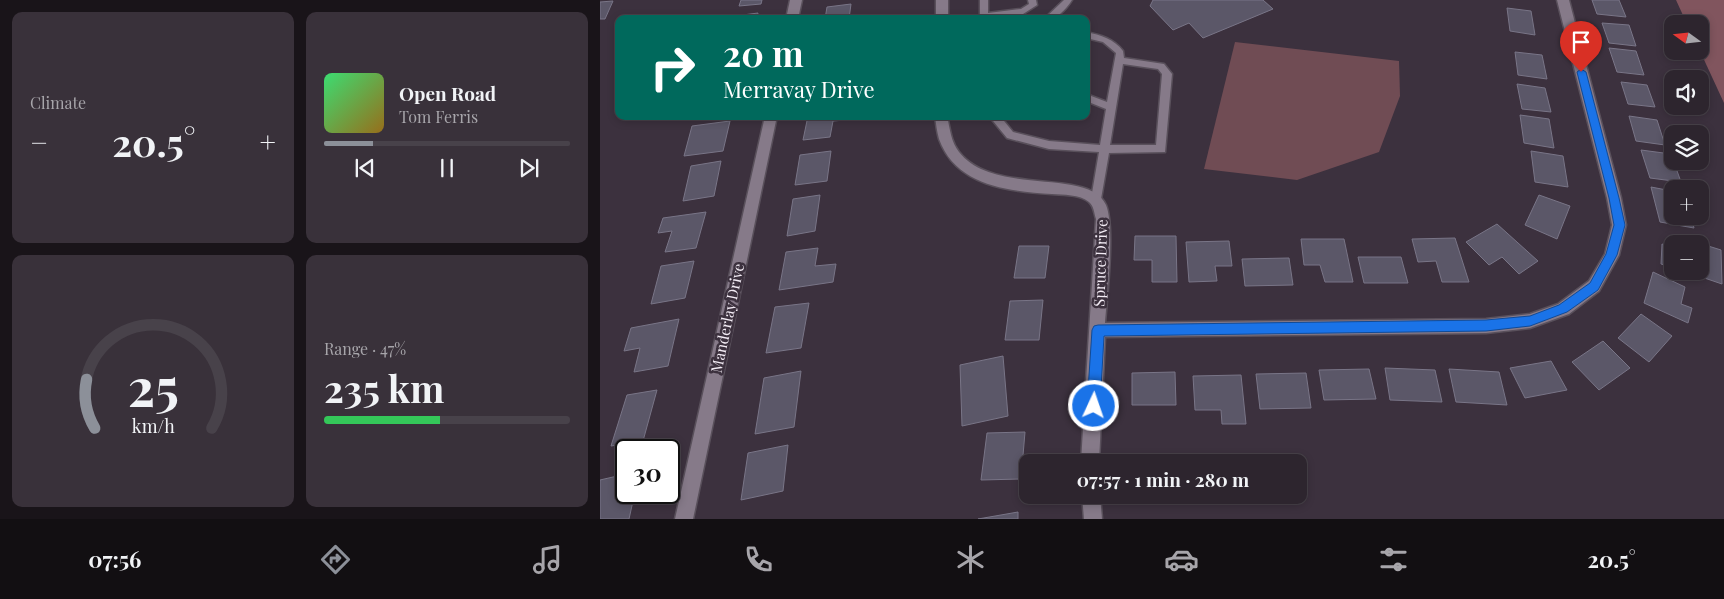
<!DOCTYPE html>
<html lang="en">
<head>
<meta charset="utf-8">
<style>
	body { margin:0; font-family:"Playfair Display",serif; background:#39313a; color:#f1f3f6; height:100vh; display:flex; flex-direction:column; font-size:19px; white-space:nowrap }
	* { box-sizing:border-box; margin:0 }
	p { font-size:16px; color:#a7a5aa }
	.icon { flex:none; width:28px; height:28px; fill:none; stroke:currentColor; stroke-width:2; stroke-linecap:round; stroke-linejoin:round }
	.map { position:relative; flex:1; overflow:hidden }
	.side { display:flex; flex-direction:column; gap:12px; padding:12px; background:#191419; width:600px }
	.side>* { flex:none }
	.hud { position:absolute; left:15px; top:15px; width:475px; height:105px; border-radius:10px; box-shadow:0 2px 8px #0003,0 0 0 1px #48424a; background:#00695c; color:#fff; overflow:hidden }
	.needle { width:32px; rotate:285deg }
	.tools { position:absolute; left:1064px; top:15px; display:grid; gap:10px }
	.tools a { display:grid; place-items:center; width:45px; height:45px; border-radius:10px; background:#2d252e; box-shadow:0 2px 8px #0003,0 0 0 1px #48424a; font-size:25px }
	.speed { position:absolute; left:15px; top:439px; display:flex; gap:10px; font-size:25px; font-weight:700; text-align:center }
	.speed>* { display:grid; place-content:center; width:65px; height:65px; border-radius:50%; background:#2d252e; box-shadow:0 2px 8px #0003,0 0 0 1px #48424a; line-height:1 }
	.speed .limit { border:2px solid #111; border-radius:8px; background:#fff; color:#111 }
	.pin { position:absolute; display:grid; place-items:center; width:42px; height:42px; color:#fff; margin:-51px -21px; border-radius:50% 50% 50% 0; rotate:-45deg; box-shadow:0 0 5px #0007 }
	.pin .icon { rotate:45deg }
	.me { position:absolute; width:55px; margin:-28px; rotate:3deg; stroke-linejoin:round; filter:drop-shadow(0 0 4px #0008) }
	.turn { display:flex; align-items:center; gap:18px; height:105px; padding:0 25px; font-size:22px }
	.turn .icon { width:65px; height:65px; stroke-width:2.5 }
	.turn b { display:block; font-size:35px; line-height:42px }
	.big { font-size:38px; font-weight:700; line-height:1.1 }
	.side .widget { flex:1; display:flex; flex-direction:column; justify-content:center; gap:8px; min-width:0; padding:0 18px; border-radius:10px; background:#39313a }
	.side .dial { align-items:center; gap:0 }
	.dial svg { height:130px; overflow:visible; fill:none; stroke:#48424a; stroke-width:7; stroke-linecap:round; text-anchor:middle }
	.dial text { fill:#f1f3f6; stroke:none }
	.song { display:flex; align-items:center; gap:15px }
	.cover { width:60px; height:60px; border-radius:8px; background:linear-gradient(135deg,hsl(140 70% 55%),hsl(40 70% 35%)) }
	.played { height:5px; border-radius:2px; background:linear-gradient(90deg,#8c9099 20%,#48424a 20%) }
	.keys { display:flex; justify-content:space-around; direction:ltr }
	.heat { display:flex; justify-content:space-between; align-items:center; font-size:28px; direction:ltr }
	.charge { height:8px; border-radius:4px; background:linear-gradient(90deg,#34c759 47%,#48424a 0) }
	.side .tiles { flex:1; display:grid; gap:12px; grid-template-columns:repeat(2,1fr) }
	.trip { position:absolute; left:419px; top:454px; width:288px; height:50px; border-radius:10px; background:#2d252e; box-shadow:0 2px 8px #0003,0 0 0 1px #48424a; font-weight:700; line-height:50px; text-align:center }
	.dock { display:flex; height:80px; justify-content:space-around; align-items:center; background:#120f12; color:#a7a5aa }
	.dock .icon { width:35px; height:35px }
	.dock .on { color:#8c9099 }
	.dock b { font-size:22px; color:#f1f3f6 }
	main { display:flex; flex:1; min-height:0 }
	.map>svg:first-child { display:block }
</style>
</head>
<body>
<main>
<section class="side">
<div class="tiles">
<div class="widget"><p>Climate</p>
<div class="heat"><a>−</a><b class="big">20.5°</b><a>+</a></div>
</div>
<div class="widget">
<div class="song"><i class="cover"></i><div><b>Open Road</b><p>Tom Ferris</p></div></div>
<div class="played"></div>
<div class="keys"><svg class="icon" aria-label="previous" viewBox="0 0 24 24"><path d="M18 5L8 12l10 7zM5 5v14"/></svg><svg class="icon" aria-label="pause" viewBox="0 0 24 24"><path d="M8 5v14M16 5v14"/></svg><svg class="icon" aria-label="next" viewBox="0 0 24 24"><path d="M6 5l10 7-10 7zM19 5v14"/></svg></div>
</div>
<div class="widget dial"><svg viewBox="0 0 100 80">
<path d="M14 69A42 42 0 1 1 86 69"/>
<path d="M14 69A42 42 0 0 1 9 39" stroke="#8c9099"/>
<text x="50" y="56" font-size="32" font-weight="700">25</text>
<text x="50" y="72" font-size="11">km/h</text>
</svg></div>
<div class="widget"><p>Range · 47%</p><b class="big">235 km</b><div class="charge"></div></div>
</div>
</section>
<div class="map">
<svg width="1124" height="519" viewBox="0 0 1124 519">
	<rect width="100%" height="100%" fill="#3c313e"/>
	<!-- green -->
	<path fill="#704c54" d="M635,42l164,19 1,35 -21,56 -82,28 -93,-11z"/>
	<!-- forest -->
	<path fill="#81555e" d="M1076,0h48v103l-24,-52v-27h-13z"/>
	<!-- building -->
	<g fill="#5b5768" stroke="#797587">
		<path d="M141,0h21l-1,4 -22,2z"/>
		<path d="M553,0h110l10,9 -70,29 -14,-15 -16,7 -23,-24z"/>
		<path d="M992,0h27l7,17 -29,-3z"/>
		<path d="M13,1l-8,18h-5v-17z"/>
		<path d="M251,4l-2,15h-24l2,-12z"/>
		<path d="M907,8l24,3 4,24 -25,-4z"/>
		<path d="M158,13l-1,6h-23l1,-3z"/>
		<path d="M1002,23l27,2 7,21 -27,-3z"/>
		<path d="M1009,48l27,3 8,24 -27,-3z"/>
		<path d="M915,52l27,3 5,24 -29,-4z"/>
		<path d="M1021,82l26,3 8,22 -27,-3z"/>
		<path d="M917,84l28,4 6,24 -29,-3z"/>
		<path d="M920,115l29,4 5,29 -30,-5z"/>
		<path d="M208,116h37v4l-12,1 -3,16 -27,3z"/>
		<path d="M1029,116l28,4 8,25 -29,-4z"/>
		<path d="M130,121l-7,30 -39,5 8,-30z"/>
		<path d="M1041,150l30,4 10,28 -31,-4z"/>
		<path d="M231,151l-4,30 -32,4 5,-30z"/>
		<path d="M931,151l32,5 5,31 -33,-5z"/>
		<path d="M121,161l-7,35 -31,5 8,-35z"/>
		<path d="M1051,187l21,4v25h19l3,12 -34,-6z"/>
		<path d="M220,195l-5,36 -28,5 6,-37z"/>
		<path d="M939,195l31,11 -13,33 -32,-14z"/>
		<path d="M106,212l-10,36 -31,4 7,-21 -14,2 5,-15z"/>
		<path d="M897,224l41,37 -19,13 -17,-17 -13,8 -23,-23z"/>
		<path d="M535,236h41l1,46h-25v-22h-18z"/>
		<path d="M855,238l14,44h-27l-6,-21 -18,1 -6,-23z"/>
		<path d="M701,239h43l9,43h-28l-5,-17h-16z"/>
		<path d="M1086,239l35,11 1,34 -38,-13h16v-27h-14z"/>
		<path d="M629,241l3,25h-17l2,15 -28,1 -3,-40z"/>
		<path d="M1062,244l10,3v20l-11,-3z"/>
		<path d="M419,246h30l-4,32h-31z"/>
		<path d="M218,248l-3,18 21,-2 -3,18 -54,8 7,-38z"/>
		<path d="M758,257h43l7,26h-44z"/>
		<path d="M689,258l4,27 -48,1 -3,-27z"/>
		<path d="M94,261l-9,37 -34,6 10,-38z"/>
		<path d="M1053,272l32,15 -4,17 11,4 -4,15 -44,-20z"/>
		<path d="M443,300l-4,40h-34l5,-39z"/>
		<path d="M209,303l-8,45 -35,5 9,-46z"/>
		<path d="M1041,314l31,22 -23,26 -31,-24z"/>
		<path d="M79,319l-11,47 -34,6 6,-24 -16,3 7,-23z"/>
		<path d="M1003,341l27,27 -31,22 -27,-28z"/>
		<path d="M403,356l5,60 -46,10 -2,-61z"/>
		<path d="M951,361l16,29 -42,8 -15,-30z"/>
		<path d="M785,368l50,2 7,32 -52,-2z"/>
		<path d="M769,369l7,30 -52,1 -5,-30z"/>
		<path d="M849,369l50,3 8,33 -51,-3z"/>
		<path d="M201,371l-7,56 -39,7 9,-56z"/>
		<path d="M575,372l1,33h-44v-32z"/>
		<path d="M706,373l5,35 -51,1 -4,-35z"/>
		<path d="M641,375l5,49h-24l-1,-14h-26l-2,-34z"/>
		<path d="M57,390l-14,51 -32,5 16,-51z"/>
		<path d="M425,432l-4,47 -40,1 6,-47z"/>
		<path d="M188,445l-5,46 -42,9 7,-47z"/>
		<path d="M26,474v18h9l-6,27h-29v-39z"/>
		<path d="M418,512v7h-40z"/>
	</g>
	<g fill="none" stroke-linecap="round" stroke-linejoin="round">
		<!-- lane casing -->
		<g stroke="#59505b" stroke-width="3">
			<g id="lane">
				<path d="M380,0h8v13l33,-4 8,-5 -1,-4h8l1,5 -14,9 -43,5z"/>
				<path d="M464,0h8c-7,11 -15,19 -28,19z"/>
				<path d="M486,32c15,3 28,7 37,19l1,7 40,6 8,10 -7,78 -56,1 -8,46 -5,4 -5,-4 8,-47 -50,-3 -42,-11 -18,-22h11l13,16 36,9 51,4 6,-36 -20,-8v-7l21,8 9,-49 -13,-11 -17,-4zM523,64l35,5 4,5 -6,71h-46z"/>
			</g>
		</g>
		<!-- street casing -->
		<g stroke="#59505b" stroke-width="3">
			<g id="street">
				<path d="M190,0h12l-4,19h-12z"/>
				<rect x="336" y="0" width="12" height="19"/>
				<path d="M957,0h12l52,198 5,27 -7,30 -20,36 -30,23 -39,14 -44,5 -381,4 -6,125h-18l15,-243c-2,-6 -2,-13 -7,-17 -9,-8 -26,-7 -37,-8 -44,-3 -96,-8 -113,-55 -2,-7 -3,-15 -4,-23h12c3,13 4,26 12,36 35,45 131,15 147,53 9,21 1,92 -1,118l381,-4 44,-5 28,-10 31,-23 16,-27 7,-29 -5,-27z"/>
				<path d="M165,116h12l-84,403h-18z"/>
				<path d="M482,495h18l2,24h-18z"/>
			</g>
		</g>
		<!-- lane -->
		<use href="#lane" fill="#867a89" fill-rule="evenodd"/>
		<!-- street -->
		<use href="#street" fill="#867a89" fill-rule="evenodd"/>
	</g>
	<!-- route -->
	<path fill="#1a73e8" stroke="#114b97" d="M981,69l5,3 33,126 6,27 -8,30 -19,35 -31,22 -37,14 -44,5 -382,5 -4,70 -2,4 -4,2 -5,-2 -2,-4 5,-76 2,-4 4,-1 388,-5 44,-4 29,-11 31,-22 16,-29 8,-29 -5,-27 -32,-126z"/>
	<g text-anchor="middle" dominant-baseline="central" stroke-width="5" stroke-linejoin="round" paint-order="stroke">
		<!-- street labels -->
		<g font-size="15" fill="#f3ecf5" stroke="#3c313e">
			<text transform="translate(500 263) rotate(-88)">Spruce Drive</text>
			<text transform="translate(127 318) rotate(-78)">Manderlay Drive</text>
		</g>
	</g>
</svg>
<div class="tools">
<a><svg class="needle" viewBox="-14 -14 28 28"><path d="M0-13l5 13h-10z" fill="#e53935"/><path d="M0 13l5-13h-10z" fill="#a7a5aa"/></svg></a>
<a><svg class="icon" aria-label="sound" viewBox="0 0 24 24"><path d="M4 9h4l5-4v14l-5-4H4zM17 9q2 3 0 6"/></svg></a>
<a><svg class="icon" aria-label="layers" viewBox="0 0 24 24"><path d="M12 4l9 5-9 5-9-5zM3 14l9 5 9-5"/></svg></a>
<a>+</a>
<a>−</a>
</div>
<div class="speed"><div class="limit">30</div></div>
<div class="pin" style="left:981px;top:72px;background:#d93025"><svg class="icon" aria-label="arrive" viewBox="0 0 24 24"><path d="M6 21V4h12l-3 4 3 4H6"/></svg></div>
<svg class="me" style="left:494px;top:406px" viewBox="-20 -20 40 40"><circle r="17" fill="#1a73e8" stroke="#fff" stroke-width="3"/><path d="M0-11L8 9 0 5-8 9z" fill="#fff"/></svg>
<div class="trip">07:57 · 1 min · 280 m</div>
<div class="hud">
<div class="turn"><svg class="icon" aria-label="right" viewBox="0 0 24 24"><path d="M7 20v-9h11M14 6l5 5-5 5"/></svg><div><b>20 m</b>Merravay Drive</div></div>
</div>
</div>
</main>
<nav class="dock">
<b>07:56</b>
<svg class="icon on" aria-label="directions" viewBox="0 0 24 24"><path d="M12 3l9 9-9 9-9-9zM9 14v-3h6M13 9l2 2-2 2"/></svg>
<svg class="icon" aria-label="music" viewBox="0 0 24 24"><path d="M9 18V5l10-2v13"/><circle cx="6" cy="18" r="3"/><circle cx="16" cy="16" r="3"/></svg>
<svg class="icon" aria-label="phone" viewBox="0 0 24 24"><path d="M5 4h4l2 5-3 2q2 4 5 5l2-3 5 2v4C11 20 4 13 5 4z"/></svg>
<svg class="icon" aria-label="climate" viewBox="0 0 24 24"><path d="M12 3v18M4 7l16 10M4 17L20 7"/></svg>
<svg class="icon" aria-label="car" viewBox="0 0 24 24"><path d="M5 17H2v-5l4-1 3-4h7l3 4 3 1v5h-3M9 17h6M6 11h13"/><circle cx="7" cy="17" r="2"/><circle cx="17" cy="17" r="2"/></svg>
<svg class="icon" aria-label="filters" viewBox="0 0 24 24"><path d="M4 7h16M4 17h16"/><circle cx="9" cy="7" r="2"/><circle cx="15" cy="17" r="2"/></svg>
<b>20.5°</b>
</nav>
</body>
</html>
